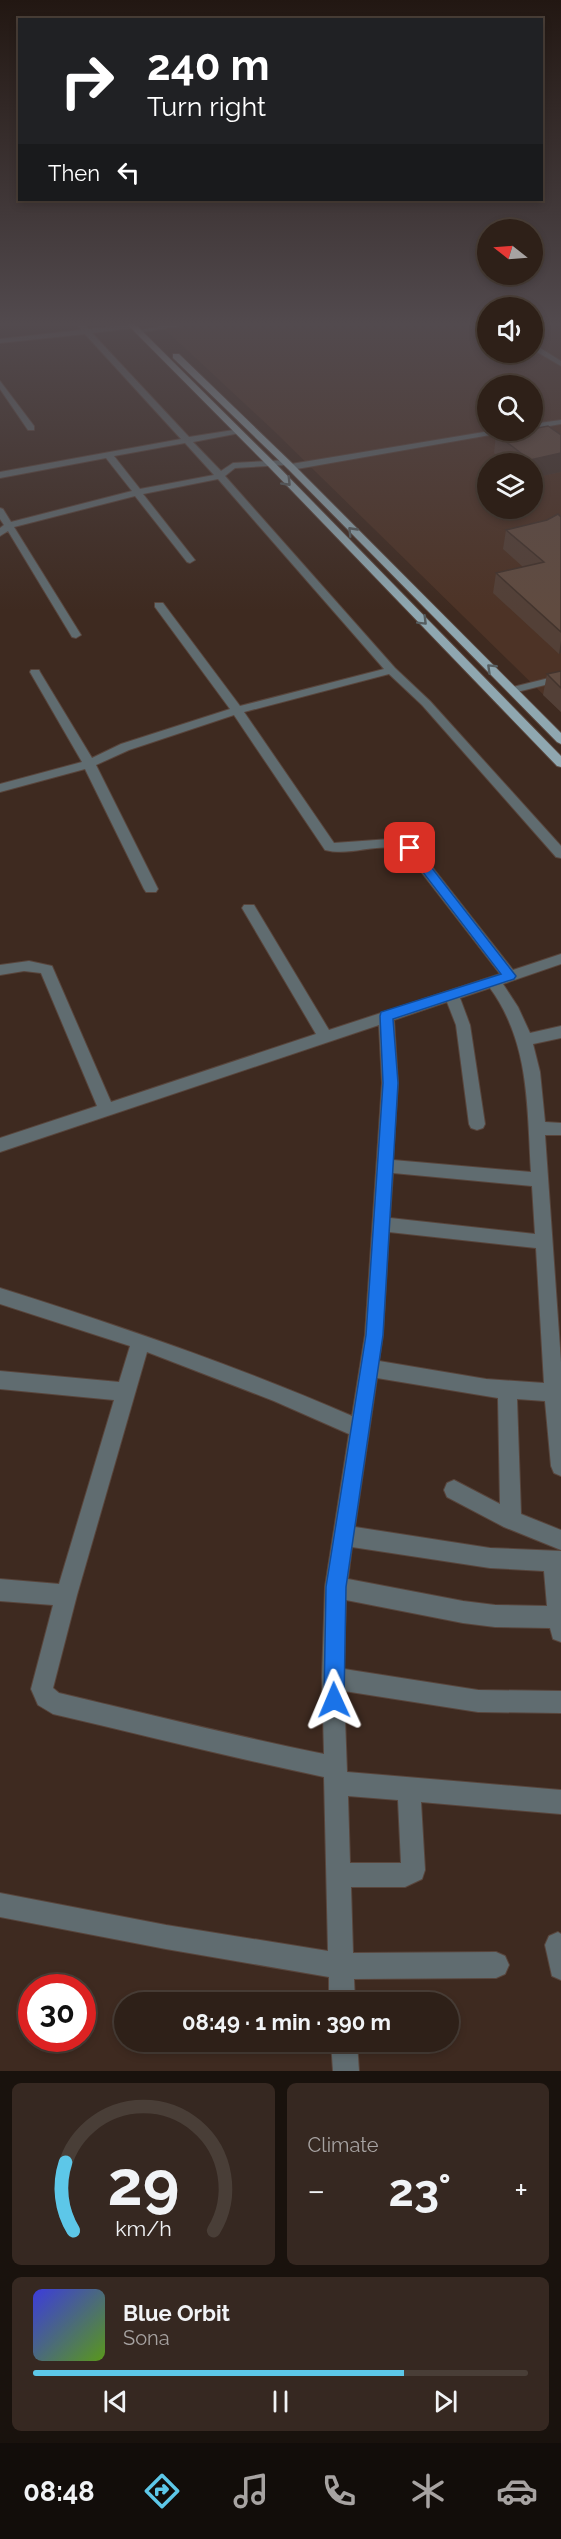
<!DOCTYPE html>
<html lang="en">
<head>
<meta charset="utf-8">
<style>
	body { margin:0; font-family:Raleway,sans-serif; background:#362821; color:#f1f3f6; height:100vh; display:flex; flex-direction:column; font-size:22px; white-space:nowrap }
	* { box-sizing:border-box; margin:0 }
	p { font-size:20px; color:#a7a3a2 }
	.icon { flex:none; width:33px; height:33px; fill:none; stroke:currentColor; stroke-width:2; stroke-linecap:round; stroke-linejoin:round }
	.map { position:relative; height:2071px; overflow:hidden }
	.drawer { display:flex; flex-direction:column; gap:12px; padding:12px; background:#19120d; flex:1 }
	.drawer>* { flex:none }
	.banner { position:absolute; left:18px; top:18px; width:525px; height:183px; border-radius:0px; box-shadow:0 3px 9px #0003,0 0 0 2px #493e37; background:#202124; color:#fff; overflow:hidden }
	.needle { width:39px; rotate:287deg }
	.fabs { position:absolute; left:477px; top:219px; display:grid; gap:12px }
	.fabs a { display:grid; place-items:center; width:66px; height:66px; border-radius:50%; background:#2e2018; box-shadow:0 3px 9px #0003,0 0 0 2px #493e37; font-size:30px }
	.speed { position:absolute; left:18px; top:1974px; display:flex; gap:12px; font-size:30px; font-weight:700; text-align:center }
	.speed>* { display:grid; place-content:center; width:78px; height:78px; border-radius:50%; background:#2e2018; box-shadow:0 3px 9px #0003,0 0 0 2px #493e37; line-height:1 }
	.speed .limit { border:9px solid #d22; background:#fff; color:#111 }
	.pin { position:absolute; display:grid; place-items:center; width:51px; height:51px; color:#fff; margin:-26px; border-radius:12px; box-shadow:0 3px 9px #0006 }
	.me { position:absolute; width:66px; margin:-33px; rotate:359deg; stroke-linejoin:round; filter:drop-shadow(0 0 4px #0008) }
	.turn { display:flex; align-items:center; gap:21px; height:126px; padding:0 30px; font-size:27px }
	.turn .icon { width:78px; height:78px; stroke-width:2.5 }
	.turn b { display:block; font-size:42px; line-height:51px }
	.then { display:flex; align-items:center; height:57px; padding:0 30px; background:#0003; gap:12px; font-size:22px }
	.big { font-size:45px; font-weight:700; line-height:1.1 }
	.drawer .tile { flex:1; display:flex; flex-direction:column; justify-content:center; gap:9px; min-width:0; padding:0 21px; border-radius:9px; background:#362821 }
	.drawer .dial { align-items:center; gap:0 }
	.dial svg { height:156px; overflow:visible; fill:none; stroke:#493e37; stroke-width:7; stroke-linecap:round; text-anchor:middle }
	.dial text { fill:#f1f3f6; stroke:none }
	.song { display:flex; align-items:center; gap:18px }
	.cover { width:72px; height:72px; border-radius:9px; background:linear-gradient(135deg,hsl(240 70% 55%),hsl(90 70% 35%)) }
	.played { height:6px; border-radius:3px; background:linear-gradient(90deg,#5dc7e8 75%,#493e37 75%) }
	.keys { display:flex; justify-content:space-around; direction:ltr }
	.heat { display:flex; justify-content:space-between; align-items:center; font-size:33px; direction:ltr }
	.drawer .tiles { flex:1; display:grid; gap:12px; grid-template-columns:1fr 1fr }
	.tile:last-child { grid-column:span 2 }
	.trip { position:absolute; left:114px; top:1992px; width:345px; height:60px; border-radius:30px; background:#2e2018; box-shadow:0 3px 9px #0003,0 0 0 2px #493e37; font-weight:700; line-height:60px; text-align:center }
	.dock { display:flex; height:96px; justify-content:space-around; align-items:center; background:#120d0a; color:#a7a3a2 }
	.dock .icon { width:42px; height:42px }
	.dock .current { color:#5dc7e8 }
	.dock b { font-size:27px; color:#f1f3f6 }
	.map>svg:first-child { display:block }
</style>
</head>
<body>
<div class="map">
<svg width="561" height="2071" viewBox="0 0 561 2071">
	<rect width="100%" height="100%" fill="#3e2a20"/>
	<!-- built -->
	<path fill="#4d3326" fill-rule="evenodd" d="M156,321h331l1,31h44l1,-31h28v391l-288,-282zM488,386h44v44h-44zM488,464h44v44h-44z"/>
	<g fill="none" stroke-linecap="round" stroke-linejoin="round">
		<!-- minor casing -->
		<g stroke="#58453c" stroke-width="2">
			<g id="minor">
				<path d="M73,321h8l7,8 48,-5 -3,4 -41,5 97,104 51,-8v4l-47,9 28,29 12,-8 55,-3v4l-3,1 -50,3 -10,8 170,192 35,33 131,145v12l-5,-1 -134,-152 -33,-31 -145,38 90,131 56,-4 25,6 98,125 48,-16v10l-58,20 15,23 12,26 31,-7v12l-28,6 7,28 5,50 16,1v12h-16l16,227v114l-7,-3 -3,-7 -6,-65 -28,-2 4,115 40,16v20l-57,-23 -57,-30 -3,-7 3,-7 7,-3 46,24 -2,-106 -121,-20 -22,149 135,21 71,3v91l-8,-3 -3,-11 -55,-1 -32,-4 -117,-23 -2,69 134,21 83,1v22l-83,-1 -134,-21 3,81 214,18v24l-140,-12 4,68 -3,9 -17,8h-54l2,66 143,-1 9,4 4,9 -4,9 -9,4 -142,1 1,23h-26v-25l-163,-28 -166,-32v-24l166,32 162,26 -4,-174c-91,-19 -180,-42 -271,-63l-15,-9 -7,-16 22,-84 -53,-4v-22l59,5 55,-184 -114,-11v-18l119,11 11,-36 -130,-42v-16c120,38 237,78 352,128l13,-81 17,-252 -3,-58 -379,127v-14l97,-32 -56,-133 -17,-2 -24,4v-10l29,-4 23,5 59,136 205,-68 -74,-126 2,-3h10l75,125 171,-56 -95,-123c-26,-10 -53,6 -80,-1l-91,-135 -105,35 -33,15 62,124 -2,3h-10l-2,-3 -59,-120 -85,23v-8l82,-22 -52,-90 1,-2h8l1,2 52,86 29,-14 109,-35 -75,-102v-4h8l77,103 144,-37 -166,-190 -75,15 52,66 -5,3 -3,-1 -52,-66 -121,31 67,108 -5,3 -4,-1 -64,-106 -8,5v-8l4,-3 -4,-6v-11l3,1 8,13 121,-31 -26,-33 -106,20v-6l181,-33 -96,-105 -85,9v-4l81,-9zM185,443l29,32 -74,14 -26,-33zM490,988c40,55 37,119 41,184l-138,-12 5,-77 -4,-63 53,-18 9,23 13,99 2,4 6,2 6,-2 2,-4 -15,-99 -10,-27zM393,1173l139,13 3,48 -145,-16zM389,1232l147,16 8,135 -58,-4 -107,-18 4,-26zM147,1352l127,49 75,33 -24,153 -3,91 2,76c-89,-18 -177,-40 -265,-61l-6,-5 24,-93zM352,1547l138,21 54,3 3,35 -52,-1 -32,-4 -115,-22zM348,1796l50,4 3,63h-51z"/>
				<path d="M190,321h18l-70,12 -4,-2z"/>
				<path d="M543,321h17l-28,6v-4z"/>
				<path d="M532,343l29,18v5l-29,-17z"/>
				<path d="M0,381l34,45v4h-6l-28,-41z"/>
				<path d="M561,420v4l-29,5v-5z"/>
				<path d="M496,430h22l-227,40 -4,-3 4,-3z"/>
				<path d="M561,675v6l-48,12 -6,-3 2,-2z"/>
				<path d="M558,1932l3,2v46l-9,-4 -7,-31 4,-9z"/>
				<path d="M331,2042h26l2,29h-26z"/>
			</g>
		</g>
		<!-- major casing -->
		<g stroke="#58453c" stroke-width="2">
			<g id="major">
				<path d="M124,321h8l142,141 287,294v11l-4,-1 -289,-300z"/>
				<path d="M173,354h6l115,111 267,268v11l-4,-2 -269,-273 -115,-111z"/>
			</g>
		</g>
		<!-- minor -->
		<use href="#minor" fill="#606c70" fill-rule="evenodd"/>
		<!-- major -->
		<use href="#major" fill="#8fa7b0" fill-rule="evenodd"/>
	</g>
	<!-- wall -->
	<g fill="#534037">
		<path d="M496,434l65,1v37l-29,6v-14h-25l-13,-11z"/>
		<path d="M561,517v136l-2,1 -66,-61 3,-20 27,-6 -20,-18 3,-19z"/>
		<path d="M561,671v41l-18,-17 4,-21z"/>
	</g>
	<!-- shaded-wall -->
	<g fill="#43342d">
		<path d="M561,453v19l-29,6v-14h-2v-4z"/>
		<path d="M561,641v12l-2,1z"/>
	</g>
	<!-- building -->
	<g fill="#604b40" stroke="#43342d" stroke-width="1.5">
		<path d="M548,426l13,9v18l-31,7 -34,-26 24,-4h12v-1z"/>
		<path d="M558,514l3,3v115l-65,-59 48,-11 -38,-32 41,-10z"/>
		<path d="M561,671v17l-14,-14z"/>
	</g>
	<!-- one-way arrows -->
	<defs><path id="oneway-chevron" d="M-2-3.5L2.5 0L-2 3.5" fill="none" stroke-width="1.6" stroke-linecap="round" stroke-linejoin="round" transform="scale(1.5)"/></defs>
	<g stroke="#565e60">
		<use href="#oneway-chevron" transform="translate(287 482) rotate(46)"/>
		<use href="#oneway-chevron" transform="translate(352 531) rotate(-134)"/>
		<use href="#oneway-chevron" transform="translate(423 621) rotate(45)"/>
		<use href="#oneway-chevron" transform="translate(491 668) rotate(-136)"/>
	</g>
	<!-- sky -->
	<linearGradient id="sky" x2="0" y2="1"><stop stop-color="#221712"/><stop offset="0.53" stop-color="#524a4e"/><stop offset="1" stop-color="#524a4e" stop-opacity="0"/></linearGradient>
	<rect width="561" height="611" fill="url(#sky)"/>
	<!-- route -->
	<path fill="#1a73e8" stroke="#114b97" stroke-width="1.5" d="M410,844l4,1 102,131 -2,3 -121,40 5,64 -15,252 -37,252 -2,113 -3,7 -7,3 -7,-3 -3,-7 2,-113 40,-252 17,-252 -3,-67 1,-4 120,-38 -95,-124 -2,-2z"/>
</svg>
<div class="fabs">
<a><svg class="needle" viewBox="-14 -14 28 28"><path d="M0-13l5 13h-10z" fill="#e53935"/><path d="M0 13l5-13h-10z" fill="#a7a3a2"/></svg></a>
<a><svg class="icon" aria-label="sound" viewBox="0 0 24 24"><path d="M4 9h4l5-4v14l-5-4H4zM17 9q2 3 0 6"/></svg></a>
<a><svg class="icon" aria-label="search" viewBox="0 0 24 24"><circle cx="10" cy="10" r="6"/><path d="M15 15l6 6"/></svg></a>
<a><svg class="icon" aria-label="layers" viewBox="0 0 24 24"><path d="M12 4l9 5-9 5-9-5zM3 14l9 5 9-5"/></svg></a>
</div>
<div class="speed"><div class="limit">30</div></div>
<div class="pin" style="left:410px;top:848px;background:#d93025"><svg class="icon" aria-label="arrive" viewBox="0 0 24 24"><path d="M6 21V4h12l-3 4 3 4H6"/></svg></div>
<svg class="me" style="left:334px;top:1700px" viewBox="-20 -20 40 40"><path d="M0-17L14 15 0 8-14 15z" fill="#1a73e8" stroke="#fff" stroke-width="4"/></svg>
<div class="trip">08:49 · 1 min · 390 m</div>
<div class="banner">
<div class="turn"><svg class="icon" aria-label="right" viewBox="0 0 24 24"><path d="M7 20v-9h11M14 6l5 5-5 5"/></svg><div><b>240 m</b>Turn right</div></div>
<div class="then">Then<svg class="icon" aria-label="left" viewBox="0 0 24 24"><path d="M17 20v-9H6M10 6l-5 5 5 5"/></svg></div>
</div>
</div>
<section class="drawer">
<div class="tiles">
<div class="tile dial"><svg viewBox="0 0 100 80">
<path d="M14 69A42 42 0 1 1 86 69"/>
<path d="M14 69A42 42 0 0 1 10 34" stroke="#5dc7e8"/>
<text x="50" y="56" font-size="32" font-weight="700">29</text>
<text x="50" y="72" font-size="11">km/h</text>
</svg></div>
<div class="tile"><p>Climate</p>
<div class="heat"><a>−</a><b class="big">23°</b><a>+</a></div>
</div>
<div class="tile">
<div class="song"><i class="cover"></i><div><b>Blue Orbit</b><p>Sona</p></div></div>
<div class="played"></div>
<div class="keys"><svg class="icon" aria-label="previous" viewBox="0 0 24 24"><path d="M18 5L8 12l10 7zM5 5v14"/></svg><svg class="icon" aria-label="pause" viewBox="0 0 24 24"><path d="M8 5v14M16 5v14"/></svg><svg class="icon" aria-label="next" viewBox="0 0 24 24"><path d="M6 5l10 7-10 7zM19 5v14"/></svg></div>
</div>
</div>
</section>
<nav class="dock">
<b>08:48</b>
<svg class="icon current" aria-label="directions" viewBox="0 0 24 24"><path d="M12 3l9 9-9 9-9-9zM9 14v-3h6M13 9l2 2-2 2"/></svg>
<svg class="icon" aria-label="music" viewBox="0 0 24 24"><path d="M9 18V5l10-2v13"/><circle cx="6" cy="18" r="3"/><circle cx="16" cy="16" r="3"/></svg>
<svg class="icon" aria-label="phone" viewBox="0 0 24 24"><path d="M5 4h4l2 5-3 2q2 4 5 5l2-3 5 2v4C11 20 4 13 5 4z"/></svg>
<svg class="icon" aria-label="climate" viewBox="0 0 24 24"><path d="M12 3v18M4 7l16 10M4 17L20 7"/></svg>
<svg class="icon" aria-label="car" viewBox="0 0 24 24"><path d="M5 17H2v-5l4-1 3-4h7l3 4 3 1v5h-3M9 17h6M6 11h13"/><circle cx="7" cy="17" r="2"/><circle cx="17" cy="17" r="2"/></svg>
</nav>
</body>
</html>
